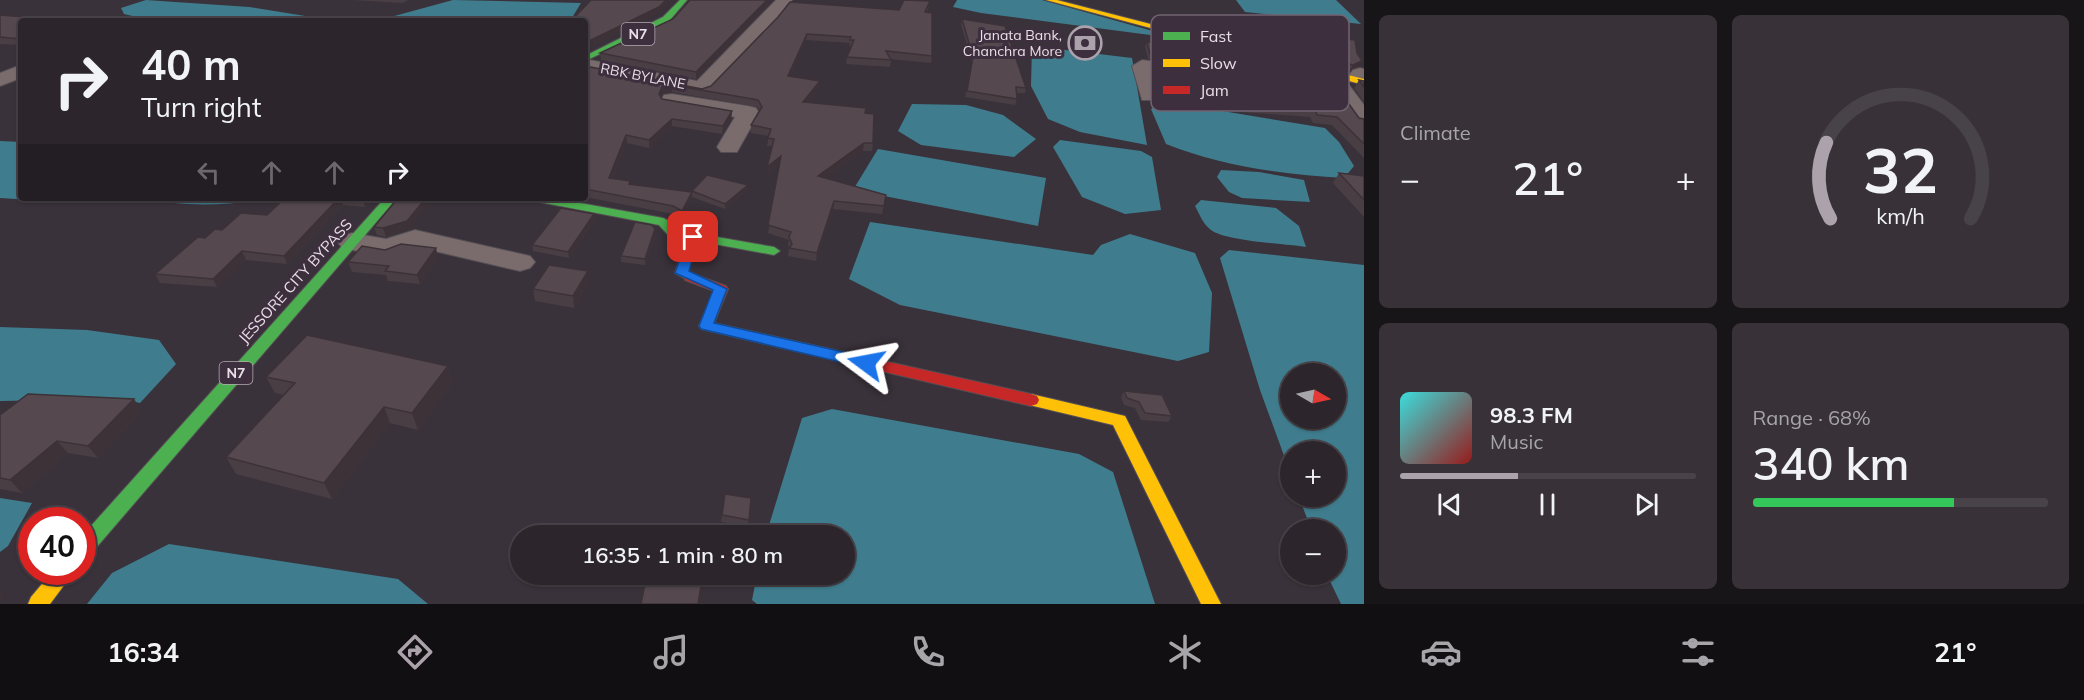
<!DOCTYPE html>
<html lang="en">
<head>
<meta charset="utf-8">
<style>
	body { margin:0; font-family:Mulish,sans-serif; background:#383238; color:#f1f3f6; height:100vh; display:flex; flex-direction:column; font-size:22px; white-space:nowrap }
	* { box-sizing:border-box; margin:0 }
	p { font-size:20px; color:#a6a5a9 }
	.icon { flex:none; width:33px; height:33px; fill:none; stroke:currentColor; stroke-width:2; stroke-linecap:round; stroke-linejoin:round }
	.map { position:relative; flex:1; overflow:hidden }
	.drawer { display:flex; flex-direction:column; gap:15px; padding:15px; background:#181518; width:720px }
	.drawer>* { flex:none }
	.guide { position:absolute; left:18px; top:18px; width:570px; height:183px; border-radius:6px; box-shadow:0 2px 4px #0004,0 0 0 2px #484348; background:#2c262c; color:#f1f3f6; overflow:hidden }
	.needle { width:39px; rotate:99deg }
	.tools { position:absolute; left:1280px; top:363px; display:grid; gap:12px }
	.tools a { display:grid; place-items:center; width:66px; height:66px; border-radius:50%; background:#2c262c; box-shadow:0 2px 4px #0004,0 0 0 2px #484348; font-size:30px }
	.speed { position:absolute; left:18px; top:507px; display:flex; gap:12px; font-size:30px; font-weight:700; text-align:center }
	.speed>* { display:grid; place-content:center; width:78px; height:78px; border-radius:50%; background:#2c262c; box-shadow:0 2px 4px #0004,0 0 0 2px #484348; line-height:1 }
	.speed .limit { border:9px solid #d22; background:#fff; color:#111 }
	.pin { position:absolute; display:grid; place-items:center; width:51px; height:51px; color:#fff; margin:-26px; border-radius:12px; box-shadow:0 3px 9px #0006 }
	.me { position:absolute; width:66px; margin:-33px; rotate:283deg; stroke-linejoin:round; filter:drop-shadow(0 0 4px #0008) }
	.turn { display:flex; align-items:center; gap:21px; height:126px; padding:0 24px; font-size:27px }
	.turn .icon { width:78px; height:78px; stroke-width:2.5 }
	.turn b { display:block; font-size:42px; line-height:51px }
	.lanes { display:flex; align-items:center; height:57px; padding:0 24px; background:#0003; justify-content:center; gap:30px; direction:ltr }
	.lanes .off { opacity:.35 }
	.big { font-size:45px; font-weight:600; line-height:1.1 }
	.drawer .card { flex:1; display:flex; flex-direction:column; justify-content:center; gap:9px; min-width:0; padding:0 21px; border-radius:9px; background:#383238 }
	.drawer .dial { align-items:center; gap:0 }
	.dial svg { height:156px; overflow:visible; fill:none; stroke:#484348; stroke-width:7; stroke-linecap:round; text-anchor:middle }
	.dial text { fill:#f1f3f6; stroke:none }
	.song { display:flex; align-items:center; gap:18px }
	.cover { width:72px; height:72px; border-radius:9px; background:linear-gradient(135deg,hsl(180 70% 55%),hsl(0 70% 35%)) }
	.played { height:6px; border-radius:3px; background:linear-gradient(90deg,#aba2ab 40%,#484348 40%) }
	.keys { display:flex; justify-content:space-around; direction:ltr }
	.heat { display:flex; justify-content:space-between; align-items:center; font-size:33px; direction:ltr }
	.charge { height:9px; border-radius:4px; background:linear-gradient(90deg,#34c759 68%,#484348 0) }
	.drawer .tiles { flex:1; display:grid; gap:15px; grid-template-columns:repeat(2,1fr) }
	.trip { position:absolute; left:510px; top:525px; width:345px; height:60px; border-radius:30px; background:#2c262c; box-shadow:0 2px 4px #0004,0 0 0 2px #484348; font-weight:600; line-height:60px; text-align:center }
	.menu { display:flex; height:96px; justify-content:space-around; align-items:center; background:#120f12; color:#a6a5a9 }
	.menu .icon { width:42px; height:42px }
	.menu .on { color:#aba2ab }
	.menu b { font-size:27px; color:#f1f3f6 }
	main { display:flex; flex:1; min-height:0 }
	.map>svg:first-child { display:block }
</style>
</head>
<body>
<main>
<div class="map">
<svg width="1364" height="604" viewBox="0 0 1364 604">
	<rect width="100%" height="100%" fill="#3a323a"/>
	<!-- water -->
	<g fill="#3f7d8e" fill-rule="evenodd">
		<path d="M146,0l103,7 75,12 -1,2h-170l-29,-7 -3,-6z"/>
		<path d="M453,0l128,3 -11,18h-194z"/>
		<path d="M957,0h85l139,39 -200,-26 -28,-6z"/>
		<path d="M1236,0h100l25,24 -116,-12z"/>
		<path d="M1032,46l100,12 15,87 -67,-13 -32,-13 -17,-33z"/>
		<path d="M912,104l54,1 37,10 33,24 -22,18 -93,-12 -23,-14z"/>
		<path d="M1159,104l45,4 121,20 14,14 15,24 -10,12c-59,-3 -123,-12 -178,-34l-15,-35z"/>
		<path d="M1060,140l81,11 11,6 9,53 -36,4 -43,-17 -29,-50z"/>
		<path d="M0,141l21,1v56h32l-5,3 -48,-3z"/>
		<path d="M878,149l168,29 -8,48 -185,-36z"/>
		<path d="M1221,170l38,2 45,8 6,22 -68,-4 -13,-6 -12,-15z"/>
		<path d="M139,198h127c-44,9 -83,8 -127,0z"/>
		<path d="M1201,200l75,8 23,18 7,21c-20,-3 -81,-6 -95,-17 -8,-6 -11,-15 -16,-24z"/>
		<path d="M870,222l223,33 8,-10 29,-11 65,19 17,40 -3,59 -31,9 -278,-56 -51,-26z"/>
		<path d="M1229,250l135,15v339h-23l-14,-29 8,-1v-44l-24,-1 -12,-32 36,-1v-44h-45v20l-30,-82 -40,-132zM1290,374h45v44h-45z"/>
		<path d="M0,327l87,3 72,10 17,24 -36,39 -20,-4 -120,2z"/>
		<path d="M832,409l247,45 34,18 42,132h-398l-5,-4 5,-25 87,-1v-38l-78,-1 36,-117z"/>
		<path d="M0,498l32,5 -24,43 -8,6z"/>
		<path d="M169,544l229,35 30,25h-341l25,-31z"/>
	</g>
	<g fill="none" stroke-linecap="round" stroke-linejoin="round">
		<!-- street casing -->
		<g stroke="#554f55" stroke-width="2">
			<g id="street">
				<path d="M776,0h16l-16,22 -67,70 -7,2 -117,-23v-12l112,22z"/>
				<path d="M1142,60l47,6 7,2 3,4 -3,4 -7,2 -35,-5 6,23 -4,4h-14l-10,-34z"/>
				<path d="M21,65v13l-21,8v-13z"/>
				<path d="M1330,67l7,2 27,36v22l-8,-2 -36,-52 3,-4z"/>
				<path d="M1360,68l4,1v12l-11,-3 -3,-4 3,-4z"/>
				<path d="M672,94l76,12 8,2 3,5 -22,39h-16l-4,-5 18,-30 -71,-12 -3,-5 3,-5z"/>
				<path d="M415,230l115,26 5,6 -5,6 -10,3 -103,-24 -29,10 -46,-9 -4,-6 4,-6 10,-3 34,6z"/>
			</g>
		</g>
		<!-- fast casing -->
		<g stroke="#554f55" stroke-width="2">
			<g id="fast">
				<path d="M680,0h7l-18,21 -84,40v-5l78,-39z"/>
				<path d="M385,198h12l-308,358 -7,2v-22z"/>
				<path d="M528,198h24l111,20 4,2 10,10 97,17 6,4 -6,4 -76,-14 -10,30 8,6 -6,4 -15,-8 11,-34 -17,-3 -10,-11 -125,-24z"/>
			</g>
		</g>
		<!-- slow casing -->
		<g stroke="#554f55" stroke-width="2">
			<g id="slow">
				<path d="M1046,0h11l307,79v6z"/>
				<path d="M1031,394l94,22 96,188h-20l-88,-179 -88,-21 -2,-4 2,-4z"/>
				<path d="M52,572h22l-24,32h-22l3,-7z"/>
			</g>
		</g>
		<!-- jam casing -->
		<g stroke="#554f55" stroke-width="2">
			<path id="jam" d="M690,273l36,13 2,3 -14,34 317,71 6,2 2,4 -2,4 -6,2 -330,-77 -2,-3 15,-35 -29,-11 -1,-3 1,-3z"/>
		</g>
		<!-- street -->
		<use href="#street" fill="#7a6b6c" fill-rule="evenodd"/>
		<!-- fast -->
		<use href="#fast" fill="#4caf50" fill-rule="evenodd"/>
		<!-- slow -->
		<use href="#slow" fill="#ffc107" fill-rule="evenodd"/>
		<!-- jam -->
		<use href="#jam" fill="#c62828" fill-rule="evenodd"/>
	</g>
	<!-- wall -->
	<g fill="#493e44">
		<path d="M352,0h56l-5,3z"/>
		<path d="M769,4l-73,75 -95,-19 -1,-7 73,-34z"/>
		<path d="M929,7l-3,6 6,43 -1,7 -41,-4 1,1 -1,7 -44,-3 1,-7 4,-11h-2l1,-3 -44,-3 -16,37 29,11 -11,14 57,11 8,30 -1,8h-9l-38,27 61,17 -4,19 -49,-5 -17,52 -28,-5 1,-8 -1,-3 1,-5 -21,-7 12,-69 -14,11 6,-29h-5l2,-10 -18,-3v-8l8,-15 -1,-3 -86,-15 -10,2 -1,3 1,2 70,12 -1,8 -9,15 -50,-8 -23,22 -22,-5 -15,36 18,2v4l62,7 -1,8 -9,19 -9,-5 -88,-17v-131l117,23 9,-3 67,-69 121,-7z"/>
		<path d="M0,15l21,6v24l-21,-1z"/>
		<path d="M962,19l64,69 -1,5h-9l1,6 -2,6 -50,-8 7,-35 -11,-37z"/>
		<path d="M1329,37l30,29 -9,4 -28,-7 4,-21z"/>
		<path d="M1147,42l22,14 -2,5 -19,-2 -3,-13z"/>
		<path d="M1193,49l91,12 75,57 5,1v39l-32,-33 -19,-2 -3,-6 -69,-5 -4,-5 -75,-11 -5,-20 3,-8 66,10 7,-2 -3,-5 -34,-6 -7,-9z"/>
		<path d="M1359,80l5,1v21l-10,-14z"/>
		<path d="M1339,173l25,3v41l-31,-34z"/>
		<path d="M748,185l-1,6 -22,18 -33,-12v-6z"/>
		<path d="M285,198h89l-9,9 -22,-2 -56,59 -41,-4 -29,27 -57,-4 -5,-9 50,-36 17,-8 45,-15z"/>
		<path d="M594,214l1,6 -26,38 -36,-7 -1,-6z"/>
		<path d="M374,227l36,2 -24,8 -9,-2z"/>
		<path d="M656,235l-11,30 -24,-3v-6z"/>
		<path d="M385,250l53,8 -18,26 -32,-3 -2,-6 -34,-3 -4,-10z"/>
		<path d="M589,283l-15,25 -39,-7 -2,-12z"/>
		<path d="M448,366l4,17 -34,47 -28,-7 -58,76 -96,-25 -10,-17 58,-62 -9,-2 -9,-16z"/>
		<path d="M1124,391l48,25 -4,6 -27,-2 -6,-12 -11,-3 -3,-8z"/>
		<path d="M142,411l-44,47 -30,-5 -46,40 -22,-4v-74z"/>
		<path d="M751,498l-3,28 -27,-4 1,-7z"/>
	</g>
	<!-- shaded-wall -->
	<g fill="#3c3237">
		<path d="M666,0h6l-13,13 -74,37v-7z"/>
		<path d="M767,0h2v4l-73,75v-7z"/>
		<path d="M807,34l-1,6 -19,44 1,-8z"/>
		<path d="M1362,61l-3,5 -9,4 3,-5z"/>
		<path d="M820,81l-1,7 -17,21 1,-7z"/>
		<path d="M672,85v7l-10,2 -3,7v-7l3,-7z"/>
		<path d="M732,111l-1,8 -9,15 1,-8z"/>
		<path d="M672,119v7l-23,22v-8z"/>
		<path d="M626,135l1,8 -18,43v-8z"/>
		<path d="M864,143l-1,8 -46,33 1,-8z"/>
		<path d="M781,156l-1,8 -14,11 1,-8z"/>
		<path d="M748,185l-1,6 -22,18v-5z"/>
		<path d="M692,192l-1,8 -9,19v-8z"/>
		<path d="M339,198h2l2,7 -56,59 -3,-8z"/>
		<path d="M363,198h11l-9,9z"/>
		<path d="M426,198h9l-25,31 -24,8 -3,-9z"/>
		<path d="M834,201l-1,8 -17,52 1,-8z"/>
		<path d="M594,214l1,6 -26,38 -1,-6z"/>
		<path d="M655,229l1,6 -11,30v-6z"/>
		<path d="M436,248l2,10 -18,26 -3,-9z"/>
		<path d="M242,251l4,9 -29,27 -4,-8z"/>
		<path d="M588,271l1,12 -15,25 -1,-12z"/>
		<path d="M448,366l4,17 -34,47 -6,-17z"/>
		<path d="M134,399l8,12 -44,47 -10,-12z"/>
		<path d="M384,407l6,16 -58,76 -8,-16z"/>
		<path d="M57,441l11,12 -46,40 -12,-13z"/>
		<path d="M704,574l-1,10 -3,20h-2z"/>
		<path d="M0,590l6,5 -6,7z"/>
	</g>
	<!-- building -->
	<g fill="#55484f" stroke="#3c3237" stroke-width="1.5">
		<path d="M591,0h75l-7,7 -74,36v-22h-14z"/>
		<path d="M690,0h77l-71,72 -96,-19 73,-34z"/>
		<path d="M904,0l26,1 -5,11 7,1v43l-46,-5 5,9 -44,-3 7,-17h-4l1,-3 -44,-3 -19,42 32,5 -17,21 63,6 -1,5 9,1 -1,29h-9l-46,33 68,19 -2,11 -50,-5 -17,52 -28,-5 3,-4 -3,-7 2,-5 -23,-7 13,-69 -14,11 7,-28 -6,-1 3,-9 -20,-4 11,-18 -4,-7 -86,-15 -10,2 -3,7 3,5 70,12 -9,15 -51,-7 -23,21 -23,-5 -17,43 21,3 -1,3 63,8 -10,19 -9,-5 -88,-17v-123l117,23 9,-3 67,-69 12,-15 109,8z"/>
		<path d="M0,15l76,6h-55v18l-21,-2z"/>
		<path d="M962,19l43,7 21,62 -10,-1 1,12 -50,-8 6,-34z"/>
		<path d="M1329,37l26,3 2,13 5,8 -9,4 -28,-7z"/>
		<path d="M1147,42l12,1 10,13 -19,-2z"/>
		<path d="M1193,49l91,12 42,11 33,46 5,1v25l-27,-27 -20,-2 -2,-6 -70,-5 -4,-5 -76,-10 -5,-21 66,10 8,-3 5,-4 -5,-8 -34,-6z"/>
		<path d="M1359,80l5,1v6z"/>
		<path d="M1339,173l25,3v24z"/>
		<path d="M707,175l41,10 -23,19 -33,-13z"/>
		<path d="M285,198h54l-55,58 -42,-5 -29,28 -58,-5 43,-37 7,1 10,-9 7,1 19,-17 26,2z"/>
		<path d="M398,198h28l-19,23 -24,7 -9,-1z"/>
		<path d="M561,208l33,6 -26,38 -36,-7z"/>
		<path d="M635,222l17,3 3,4 -10,30 -24,-3z"/>
		<path d="M401,244l35,4 -19,27 -32,-4 4,-5 -41,-4 14,-16 23,4z"/>
		<path d="M549,265l39,6 -15,25 -40,-7z"/>
		<path d="M307,335l141,31 -36,47 -28,-6 -60,76 -98,-26 69,-74 -29,-6z"/>
		<path d="M1124,391l38,4 10,21 -27,-3 -6,-11 -12,-4z"/>
		<path d="M28,394l106,5 -46,47 -31,-5 -47,39 -10,-2v-63z"/>
		<path d="M725,494l26,4 -2,22 -27,-5z"/>
		<path d="M647,574h56l-5,30h-57z"/>
	</g>
	<!-- route -->
	<path fill="#1a73e8" stroke="#114b97" stroke-width="1.5" d="M693,233l6,4 -10,34 38,18 -13,34 152,34 6,2 2,4 -2,3 -6,2 -165,-39 -2,-3 14,-36 -38,-17 12,-36z"/>
	<!-- icons -->
	<defs>
		<g id="bank-ring" transform="scale(1.725)"><circle r="9.5" fill="#3e2f3e" stroke="#aba2ab" stroke-width="1.5"/><path d="M-6-4H6V4H-6ZM0-2.3a2.3 2.3 0 1 0 0 4.6a2.3 2.3 0 1 0 0-4.6Z" fill="#aba2ab"/></g>
	</defs>
	<g fill-rule="evenodd">
		<use href="#bank-ring" x="1085" y="43"/>
	</g>
	<g text-anchor="middle" dominant-baseline="central" stroke-width="6" stroke-linejoin="round" paint-order="stroke">
		<!-- shield labels -->
		<g fill="#3e2f3e" stroke="#b5aab5" stroke-width="1.5">
			<rect x="621.5" y="23" width="33" height="22" rx="4.5"/>
			<rect x="219.5" y="362" width="33" height="22" rx="4.5"/>
		</g>
		<g font-size="14" font-weight="bold" fill="#e8dfe8">
			<text x="638" y="34">N7</text>
			<text x="236" y="373">N7</text>
		</g>
		<!-- far-poi labels -->
		<g font-size="14" fill="#e8dfe8" stroke="#3e2f3e" text-anchor="end">
			<text x="1062" y="35">Janata Bank,<tspan x="1062" dy="16">Chanchra More</tspan></text>
		</g>
		<!-- far-street labels -->
		<g font-size="14" fill="#e8dfe8" stroke="#3e2f3e">
			<text transform="translate(643 76) rotate(11)">RBK BYLANE</text>
		</g>
		<!-- street labels -->
		<g font-size="15" fill="#e8dfe8" stroke="#3e2f3e">
			<text transform="translate(295 281) rotate(-48)">JESSORE CITY BYPASS</text>
		</g>
	</g>
	<!-- legend -->
	<rect x="1151" y="15" width="198" height="96" rx="9" fill="#3e2f3e" stroke="#716471" stroke-width="1.5"/>
	<rect x="1163" y="32" width="27" height="8" fill="#4caf50"/>
	<rect x="1163" y="59" width="27" height="8" fill="#ffc107"/>
	<rect x="1163" y="86" width="27" height="8" fill="#c62828"/>
	<g font-size="16" fill="#e8dfe8">
		<text x="1200" y="42">Fast</text>
		<text x="1200" y="69">Slow</text>
		<text x="1200" y="96">Jam</text>
	</g>
</svg>
<div class="tools">
<a><svg class="needle" viewBox="-14 -14 28 28"><path d="M0-13l5 13h-10z" fill="#e53935"/><path d="M0 13l5-13h-10z" fill="#a6a5a9"/></svg></a>
<a>+</a>
<a>−</a>
</div>
<div class="speed"><div class="limit">40</div></div>
<div class="pin" style="left:693px;top:237px;background:#d93025"><svg class="icon" aria-label="arrive" viewBox="0 0 24 24"><path d="M6 21V4h12l-3 4 3 4H6"/></svg></div>
<svg class="me" style="left:866px;top:363px" viewBox="-20 -20 40 40"><path d="M0-17L14 15 0 8-14 15z" fill="#1a73e8" stroke="#fff" stroke-width="4"/></svg>
<div class="trip">16:35 · 1 min · 80 m</div>
<div class="guide">
<div class="turn"><svg class="icon" aria-label="right" viewBox="0 0 24 24"><path d="M7 20v-9h11M14 6l5 5-5 5"/></svg><div><b>40 m</b>Turn right</div></div>
<div class="lanes"><svg class="icon off" aria-label="left" viewBox="0 0 24 24"><path d="M17 20v-9H6M10 6l-5 5 5 5"/></svg><svg class="icon off" aria-label="ahead" viewBox="0 0 24 24"><path d="M12 20V5M6 11l6-6 6 6"/></svg><svg class="icon off" aria-label="ahead" viewBox="0 0 24 24"><path d="M12 20V5M6 11l6-6 6 6"/></svg><svg class="icon" aria-label="right" viewBox="0 0 24 24"><path d="M7 20v-9h11M14 6l5 5-5 5"/></svg></div>
</div>
</div>
<section class="drawer">
<div class="tiles">
<div class="card"><p>Climate</p>
<div class="heat"><a>−</a><b class="big">21°</b><a>+</a></div>
</div>
<div class="card dial"><svg viewBox="0 0 100 80">
<path d="M14 69A42 42 0 1 1 86 69"/>
<path d="M14 69A42 42 0 0 1 12 30" stroke="#aba2ab"/>
<text x="50" y="56" font-size="32" font-weight="700">32</text>
<text x="50" y="72" font-size="11">km/h</text>
</svg></div>
<div class="card">
<div class="song"><i class="cover"></i><div><b>98.3 FM</b><p>Music</p></div></div>
<div class="played"></div>
<div class="keys"><svg class="icon" aria-label="previous" viewBox="0 0 24 24"><path d="M18 5L8 12l10 7zM5 5v14"/></svg><svg class="icon" aria-label="pause" viewBox="0 0 24 24"><path d="M8 5v14M16 5v14"/></svg><svg class="icon" aria-label="next" viewBox="0 0 24 24"><path d="M6 5l10 7-10 7zM19 5v14"/></svg></div>
</div>
<div class="card"><p>Range · 68%</p><b class="big">340 km</b><div class="charge"></div></div>
</div>
</section>
</main>
<nav class="menu">
<b>16:34</b>
<svg class="icon on" aria-label="directions" viewBox="0 0 24 24"><path d="M12 3l9 9-9 9-9-9zM9 14v-3h6M13 9l2 2-2 2"/></svg>
<svg class="icon" aria-label="music" viewBox="0 0 24 24"><path d="M9 18V5l10-2v13"/><circle cx="6" cy="18" r="3"/><circle cx="16" cy="16" r="3"/></svg>
<svg class="icon" aria-label="phone" viewBox="0 0 24 24"><path d="M5 4h4l2 5-3 2q2 4 5 5l2-3 5 2v4C11 20 4 13 5 4z"/></svg>
<svg class="icon" aria-label="climate" viewBox="0 0 24 24"><path d="M12 3v18M4 7l16 10M4 17L20 7"/></svg>
<svg class="icon" aria-label="car" viewBox="0 0 24 24"><path d="M5 17H2v-5l4-1 3-4h7l3 4 3 1v5h-3M9 17h6M6 11h13"/><circle cx="7" cy="17" r="2"/><circle cx="17" cy="17" r="2"/></svg>
<svg class="icon" aria-label="filters" viewBox="0 0 24 24"><path d="M4 7h16M4 17h16"/><circle cx="9" cy="7" r="2"/><circle cx="15" cy="17" r="2"/></svg>
<b>21°</b>
</nav>
</body>
</html>
